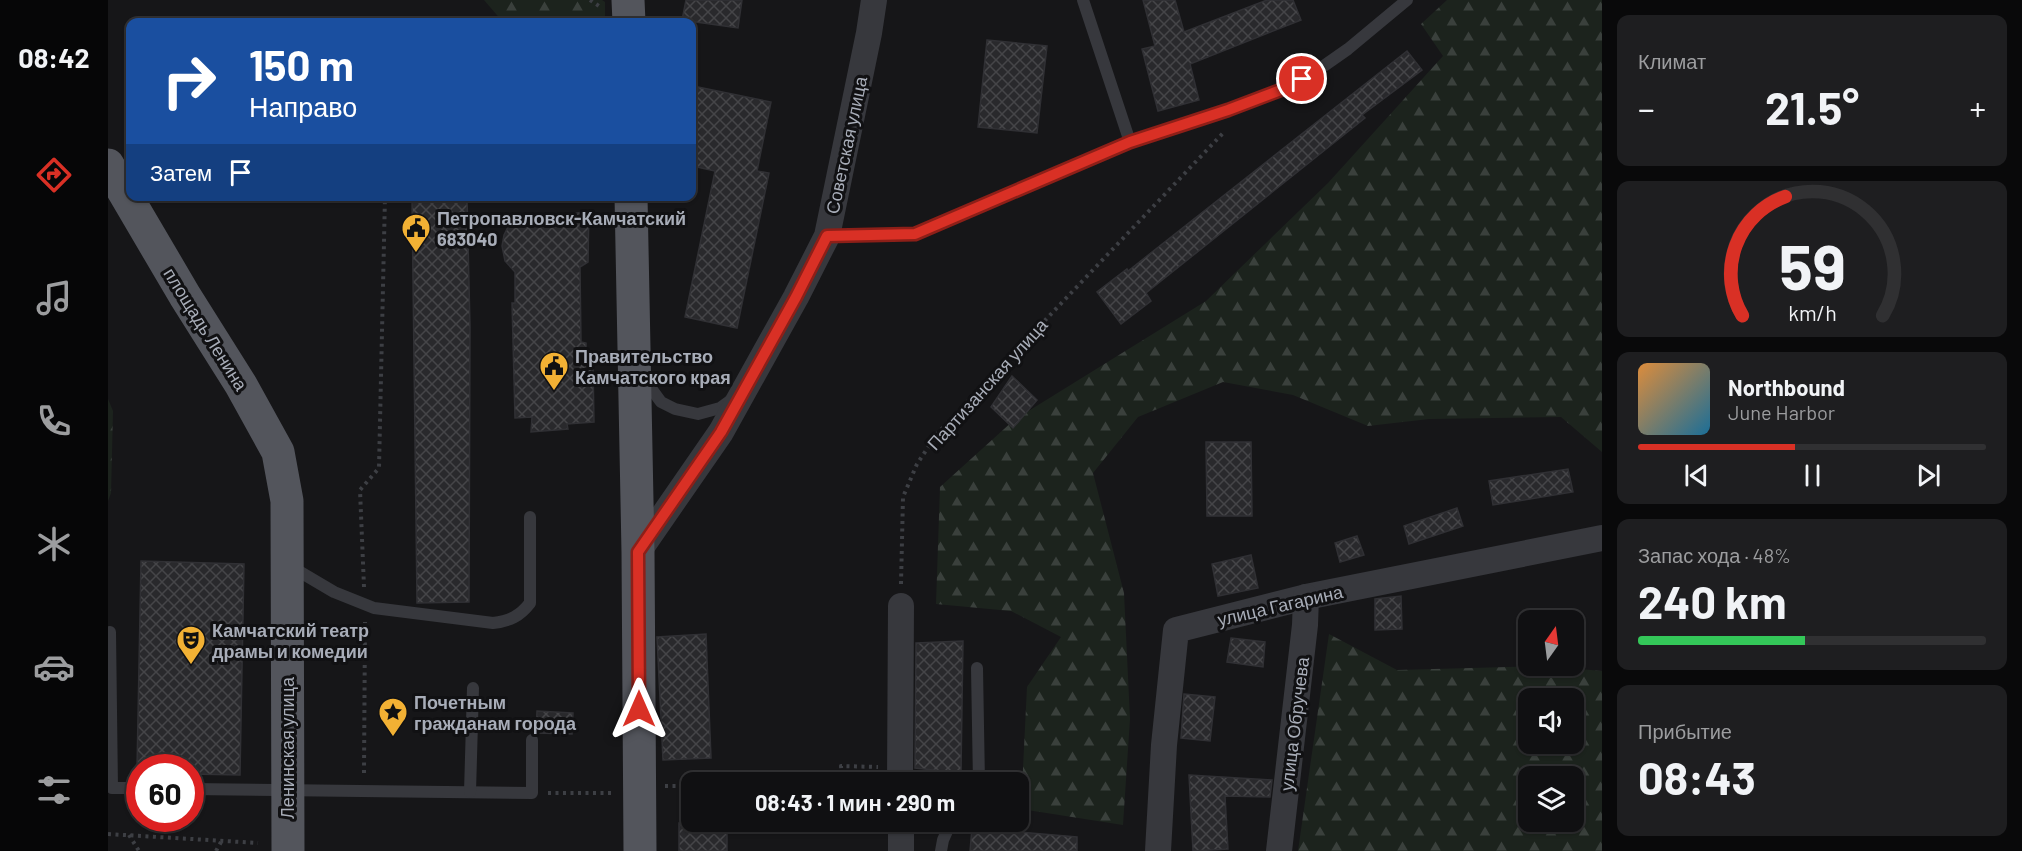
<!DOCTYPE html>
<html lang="ru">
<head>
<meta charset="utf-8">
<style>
	body { margin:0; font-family:Barlow,sans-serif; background:#1e1e20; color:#f1f3f6; height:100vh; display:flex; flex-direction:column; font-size:22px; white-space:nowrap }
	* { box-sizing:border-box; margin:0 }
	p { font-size:20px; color:#9c9d9f }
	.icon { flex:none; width:33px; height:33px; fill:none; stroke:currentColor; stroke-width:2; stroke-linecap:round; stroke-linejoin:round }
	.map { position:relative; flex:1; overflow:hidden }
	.details { display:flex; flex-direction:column; gap:15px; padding:15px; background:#09090a; width:420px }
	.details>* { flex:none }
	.guide { position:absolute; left:18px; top:18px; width:570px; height:183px; border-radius:12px; box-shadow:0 2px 4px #0004,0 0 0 2px #303032; background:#1a4fa0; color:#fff; overflow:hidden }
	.needle { width:39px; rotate:14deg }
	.tools { position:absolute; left:1410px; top:610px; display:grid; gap:12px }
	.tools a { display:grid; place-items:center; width:66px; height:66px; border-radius:12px; background:#101012; box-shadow:0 2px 4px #0004,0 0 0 2px #303032; font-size:30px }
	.speed { position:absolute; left:18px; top:754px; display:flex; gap:12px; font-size:30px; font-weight:700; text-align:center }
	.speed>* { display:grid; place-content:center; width:78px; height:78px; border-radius:50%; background:#101012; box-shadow:0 2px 4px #0004,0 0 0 2px #303032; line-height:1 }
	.speed .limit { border:9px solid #d22; background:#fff; color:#111 }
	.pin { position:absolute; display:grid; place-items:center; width:51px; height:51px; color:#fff; margin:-26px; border:3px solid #fff; border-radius:50%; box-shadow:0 2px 6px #0007 }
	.me { position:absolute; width:66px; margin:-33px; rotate:0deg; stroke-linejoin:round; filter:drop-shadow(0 0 4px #0008) }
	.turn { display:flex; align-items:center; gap:21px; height:126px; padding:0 24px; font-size:27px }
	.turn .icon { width:78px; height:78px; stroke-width:2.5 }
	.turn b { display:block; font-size:42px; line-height:51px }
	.then { display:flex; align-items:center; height:57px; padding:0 24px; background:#0003; gap:12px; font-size:22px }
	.big { font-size:45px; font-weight:700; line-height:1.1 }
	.details .card { flex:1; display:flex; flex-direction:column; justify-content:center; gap:9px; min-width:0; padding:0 21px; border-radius:12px; background:#1e1e20 }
	.details .dial { align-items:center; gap:0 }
	.dial svg { height:156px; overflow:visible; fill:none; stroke:#303032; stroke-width:7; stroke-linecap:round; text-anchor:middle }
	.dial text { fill:#f1f3f6; stroke:none }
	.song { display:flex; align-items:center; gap:18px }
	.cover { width:72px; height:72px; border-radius:9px; background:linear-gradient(135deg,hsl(30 70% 55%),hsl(200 70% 35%)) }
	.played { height:6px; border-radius:3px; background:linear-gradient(90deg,#d93025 45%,#303032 45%) }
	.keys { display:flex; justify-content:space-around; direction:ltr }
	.heat { display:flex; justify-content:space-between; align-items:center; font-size:33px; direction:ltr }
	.charge { height:9px; border-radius:4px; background:linear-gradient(90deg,#34c759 48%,#303032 0) }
	.trip { position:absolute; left:573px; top:772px; width:348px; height:60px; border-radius:12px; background:#101012; box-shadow:0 2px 4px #0004,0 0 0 2px #303032; font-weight:700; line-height:60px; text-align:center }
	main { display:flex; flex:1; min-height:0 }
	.dock { display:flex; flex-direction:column; width:108px; justify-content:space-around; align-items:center; background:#060607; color:#9c9d9f }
	.dock .icon { width:42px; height:42px }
	.dock .active { color:#d93025 }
	.dock b { font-size:27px; color:#f1f3f6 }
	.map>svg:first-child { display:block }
</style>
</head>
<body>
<main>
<nav class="dock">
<b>08:42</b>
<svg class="icon active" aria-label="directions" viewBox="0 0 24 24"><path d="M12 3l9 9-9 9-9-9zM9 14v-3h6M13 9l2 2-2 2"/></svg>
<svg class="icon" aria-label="music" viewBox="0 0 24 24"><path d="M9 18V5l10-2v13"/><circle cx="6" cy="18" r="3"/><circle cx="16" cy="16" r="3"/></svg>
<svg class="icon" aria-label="phone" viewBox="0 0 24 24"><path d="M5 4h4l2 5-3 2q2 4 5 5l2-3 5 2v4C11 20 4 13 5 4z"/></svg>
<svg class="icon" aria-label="climate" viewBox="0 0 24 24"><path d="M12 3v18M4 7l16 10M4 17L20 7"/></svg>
<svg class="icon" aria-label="car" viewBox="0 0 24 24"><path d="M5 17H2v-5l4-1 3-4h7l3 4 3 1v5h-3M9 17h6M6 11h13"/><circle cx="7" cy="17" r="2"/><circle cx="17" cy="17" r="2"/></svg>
<svg class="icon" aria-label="filters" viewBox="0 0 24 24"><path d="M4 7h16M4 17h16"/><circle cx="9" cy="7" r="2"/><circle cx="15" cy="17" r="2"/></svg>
</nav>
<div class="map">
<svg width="1494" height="851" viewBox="0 0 1494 851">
	<defs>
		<pattern id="forest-firs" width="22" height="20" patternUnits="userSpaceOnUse" patternTransform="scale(1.5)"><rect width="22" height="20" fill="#1c231d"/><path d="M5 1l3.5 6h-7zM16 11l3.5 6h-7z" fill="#3a403c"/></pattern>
		<pattern id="building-cross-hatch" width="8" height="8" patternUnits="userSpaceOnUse" patternTransform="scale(1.5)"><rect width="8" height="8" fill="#29292c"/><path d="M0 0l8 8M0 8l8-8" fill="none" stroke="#454548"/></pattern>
	</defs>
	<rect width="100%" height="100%" fill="#161618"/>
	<!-- forest -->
	<g fill="url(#forest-firs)" fill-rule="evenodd">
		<path d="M376,0h118l3,2v20h-102z"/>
		<path d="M1339,0h155v452l-41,-35 -132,2 -61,7 -75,-31 -70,-13 -85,35 -45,56 31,120 6,126 -7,106 -102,-16 6,-122 34,-50 -50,-26 -75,-7 4,-117 74,-67 192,-119 122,-118 115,-127 -22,-32z"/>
		<path d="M0,399l5,12 -2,82 -3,8z"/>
		<path d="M1221,634l68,36 148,-4 57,5v180h-304zM1420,699h46v45h-46zM1420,777h46v45h-46z"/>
	</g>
	<!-- building -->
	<g fill="url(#building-cross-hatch)" stroke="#303034" stroke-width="1.5">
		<path d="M578,0h56l-4,28 -56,-8z"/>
		<path d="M1035,0h32l9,32 83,-32h26l8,20 -111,44 9,36 -41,11 -16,-62 13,-3z"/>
		<path d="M879,40l60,6 -10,87 -59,-6z"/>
		<path d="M1299,51l15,19 -60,45 3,3 -219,175 5,8 -30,23 -24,-32 30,-23 1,2z"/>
		<path d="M590,87l73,15 -14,69 12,2 -32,155 -52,-11 30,-146 -23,-5v-49z"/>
		<path d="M340,196h19l3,131 -1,275 -52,1 -5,-404z"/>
		<path d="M481,211l-1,51 -8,5 1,75 5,1v23l7,-1 1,57 -27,2 1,5 -37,3 1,-15 -17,1 -3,-115h3v-31l-10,-11 -3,-15 2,-11 5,-10z"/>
		<path d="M904,376l25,24 -24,28 -22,-21z"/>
		<path d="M1098,442h45l1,74h-45z"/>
		<path d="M1460,469l5,23 -80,13 -4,-24z"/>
		<path d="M1349,508l6,18 -54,18 -5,-18z"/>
		<path d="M1249,536l7,19 -24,7 -5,-19z"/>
		<path d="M1143,555l7,33 -40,8 -6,-32z"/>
		<path d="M33,561l103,3 -4,211 -50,-1v-6h-53z"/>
		<path d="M1293,596l1,33 -27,1v-31z"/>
		<path d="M598,634l5,124 -48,2 -6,-123z"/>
		<path d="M1123,638l34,4 -2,25 -36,-5z"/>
		<path d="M855,641l-2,132 -46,-5 1,-125z"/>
		<path d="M1076,694l31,3 -5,44 -29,-3z"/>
		<path d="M429,711l36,2 -1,21 -36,-1z"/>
		<path d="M1081,775l83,5 -2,17 -45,-1 3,53 -35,2z"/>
		<path d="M571,823l48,1v27h-48z"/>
		<path d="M864,828l105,9v14h-107z"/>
	</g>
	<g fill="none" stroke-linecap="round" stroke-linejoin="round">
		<!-- path -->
		<g stroke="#3d3f44" stroke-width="4" stroke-dasharray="3 4.5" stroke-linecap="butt">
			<path d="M482,0l12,8"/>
			<path d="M793,584l2,-87 14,-33 20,-30 288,-303"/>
			<path d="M256,587l-4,-97 19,-22 6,-272"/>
			<path d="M256,773l1,-151"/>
			<path d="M734,783l-1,-17 37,1"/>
			<path d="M557,786h27"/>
			<path d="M440,793h64"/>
			<path d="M0,834l150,9"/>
			<path d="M21,835l10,16"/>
			<path d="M108,851l5,-9"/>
		</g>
		<!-- service -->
		<g stroke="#37383d" stroke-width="12">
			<path d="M975,0l47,142"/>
			<path d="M719,236l88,-2 215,-92 98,-32 58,-22 32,-18 30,-21 59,-49"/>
			<path d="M534,376l19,26 14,7 23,5 22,-6 11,-8"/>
			<path d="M182,566l44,26 40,16 119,15c17,-2 27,-7 37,-20v-86"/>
			<path d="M2,632l2,156h28"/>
			<path d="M869,668l2,115"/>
			<path d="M82,789l342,4v-53"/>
			<path d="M362,792l3,-104"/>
			<path d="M833,851l2,-11 8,-18"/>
		</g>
		<!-- minor -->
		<g stroke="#37383d" stroke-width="26">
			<path d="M530,552l83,-120 75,-135 31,-61 42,-203 5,-33"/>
			<path d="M792,783l1,-177"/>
			<path d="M793,822v29"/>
			<path d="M1050,851l6,-106 12,-115 130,-33 296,-59"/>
			<path d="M1171,851l26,-226 1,-28"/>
		</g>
		<!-- primary -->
		<g stroke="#53555c" stroke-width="33">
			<path d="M520,0l1,22"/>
			<path d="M0,165l77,131 56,89 37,67 9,49 1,350"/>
			<path d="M523,196l7,356 2,299"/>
		</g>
	</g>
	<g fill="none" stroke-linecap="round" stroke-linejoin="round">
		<!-- route casing -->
		<g stroke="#8d1f18" stroke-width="15">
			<path id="route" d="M531,709l-1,-157 83,-120 75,-135 31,-61 88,-2 215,-92 98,-32 58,-22 16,-9"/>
		</g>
		<!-- route -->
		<use href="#route" stroke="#d93025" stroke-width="10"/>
	</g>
	<!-- icons -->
	<defs>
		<g id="civic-pin" transform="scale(1.5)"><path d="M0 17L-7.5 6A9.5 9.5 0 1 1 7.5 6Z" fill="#f2b134" stroke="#111113"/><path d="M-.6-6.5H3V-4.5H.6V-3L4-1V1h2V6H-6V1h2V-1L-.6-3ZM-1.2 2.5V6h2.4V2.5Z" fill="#111"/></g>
		<g id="theatre-pin" transform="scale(1.5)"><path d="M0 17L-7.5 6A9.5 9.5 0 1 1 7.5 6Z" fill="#f2b134" stroke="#111113"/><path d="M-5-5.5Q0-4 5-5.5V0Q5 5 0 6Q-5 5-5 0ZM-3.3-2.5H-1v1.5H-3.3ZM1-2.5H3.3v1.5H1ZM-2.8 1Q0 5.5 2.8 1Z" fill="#111"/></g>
		<g id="sight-pin" transform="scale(1.5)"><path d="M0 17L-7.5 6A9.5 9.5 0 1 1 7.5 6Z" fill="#f2b134" stroke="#111113"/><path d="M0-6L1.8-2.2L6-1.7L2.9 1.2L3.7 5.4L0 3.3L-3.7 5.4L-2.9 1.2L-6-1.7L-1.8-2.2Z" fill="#111"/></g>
	</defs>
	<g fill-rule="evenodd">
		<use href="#civic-pin" x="308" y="228"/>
		<use href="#civic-pin" x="446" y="366"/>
		<use href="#theatre-pin" x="83" y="640"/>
		<use href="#sight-pin" x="285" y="712"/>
	</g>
	<g text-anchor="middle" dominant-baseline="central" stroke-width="6" stroke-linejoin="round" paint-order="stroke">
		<!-- street labels -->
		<g font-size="18" fill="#a8adb8" stroke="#111113">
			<text transform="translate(738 145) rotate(-78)">Советская улица</text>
			<text transform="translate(98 329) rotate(58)">площадь Ленина</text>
			<text transform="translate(879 384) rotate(-48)">Партизанская улица</text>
			<text transform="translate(1172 605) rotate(-13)">улица Гагарина</text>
			<text transform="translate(1186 724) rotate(-83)">улица Обручева</text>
			<text transform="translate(179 748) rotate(-90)">Ленинская улица</text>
		</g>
		<!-- poi labels -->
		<g font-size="18" font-weight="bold" fill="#a8adb8" stroke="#111113" text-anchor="start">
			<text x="329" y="218">Петропавловск-Камчатский<tspan x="329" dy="21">683040</tspan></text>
			<text x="467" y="356">Правительство<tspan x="467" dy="21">Камчатского края</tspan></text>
			<text x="104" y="630">Камчатский театр<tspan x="104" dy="21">драмы и комедии</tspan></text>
			<text x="306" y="702">Почетным<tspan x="306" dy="21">гражданам города</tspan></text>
		</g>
	</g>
</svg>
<div class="tools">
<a><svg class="needle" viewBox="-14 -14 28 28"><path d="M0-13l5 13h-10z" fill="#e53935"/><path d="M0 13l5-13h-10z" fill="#9c9d9f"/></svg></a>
<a><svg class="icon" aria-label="sound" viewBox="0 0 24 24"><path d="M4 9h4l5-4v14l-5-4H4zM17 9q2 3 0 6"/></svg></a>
<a><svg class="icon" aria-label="layers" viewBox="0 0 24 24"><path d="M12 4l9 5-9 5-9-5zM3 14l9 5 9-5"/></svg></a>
</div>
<div class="speed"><div class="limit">60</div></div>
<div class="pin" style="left:1194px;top:79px;background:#d93025"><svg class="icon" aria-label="arrive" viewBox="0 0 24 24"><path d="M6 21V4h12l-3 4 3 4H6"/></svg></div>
<svg class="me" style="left:531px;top:709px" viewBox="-20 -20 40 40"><path d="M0-17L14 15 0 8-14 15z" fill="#d93025" stroke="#fff" stroke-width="4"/></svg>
<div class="trip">08:43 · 1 мин · 290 m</div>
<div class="guide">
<div class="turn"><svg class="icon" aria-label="right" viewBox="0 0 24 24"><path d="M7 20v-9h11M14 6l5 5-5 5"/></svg><div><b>150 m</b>Направо</div></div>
<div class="then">Затем<svg class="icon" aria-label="arrive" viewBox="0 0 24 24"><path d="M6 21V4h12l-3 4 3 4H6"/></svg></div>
</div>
</div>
<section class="details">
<div class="card"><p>Климат</p>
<div class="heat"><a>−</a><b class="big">21.5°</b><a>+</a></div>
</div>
<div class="card dial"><svg viewBox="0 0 100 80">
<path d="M14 69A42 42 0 1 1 86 69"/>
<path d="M14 69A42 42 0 0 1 36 8" stroke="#d93025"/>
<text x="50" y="56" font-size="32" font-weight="700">59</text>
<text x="50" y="72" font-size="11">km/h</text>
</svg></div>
<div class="card">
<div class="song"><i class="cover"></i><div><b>Northbound</b><p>June Harbor</p></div></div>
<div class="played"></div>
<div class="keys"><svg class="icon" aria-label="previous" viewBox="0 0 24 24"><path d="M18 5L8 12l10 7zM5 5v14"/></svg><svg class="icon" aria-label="pause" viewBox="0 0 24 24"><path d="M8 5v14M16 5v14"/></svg><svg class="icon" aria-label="next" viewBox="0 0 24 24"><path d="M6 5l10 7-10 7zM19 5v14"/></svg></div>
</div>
<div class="card"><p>Запас хода · 48%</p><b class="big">240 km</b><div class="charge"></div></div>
<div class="card"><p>Прибытие</p><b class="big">08:43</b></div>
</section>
</main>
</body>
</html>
